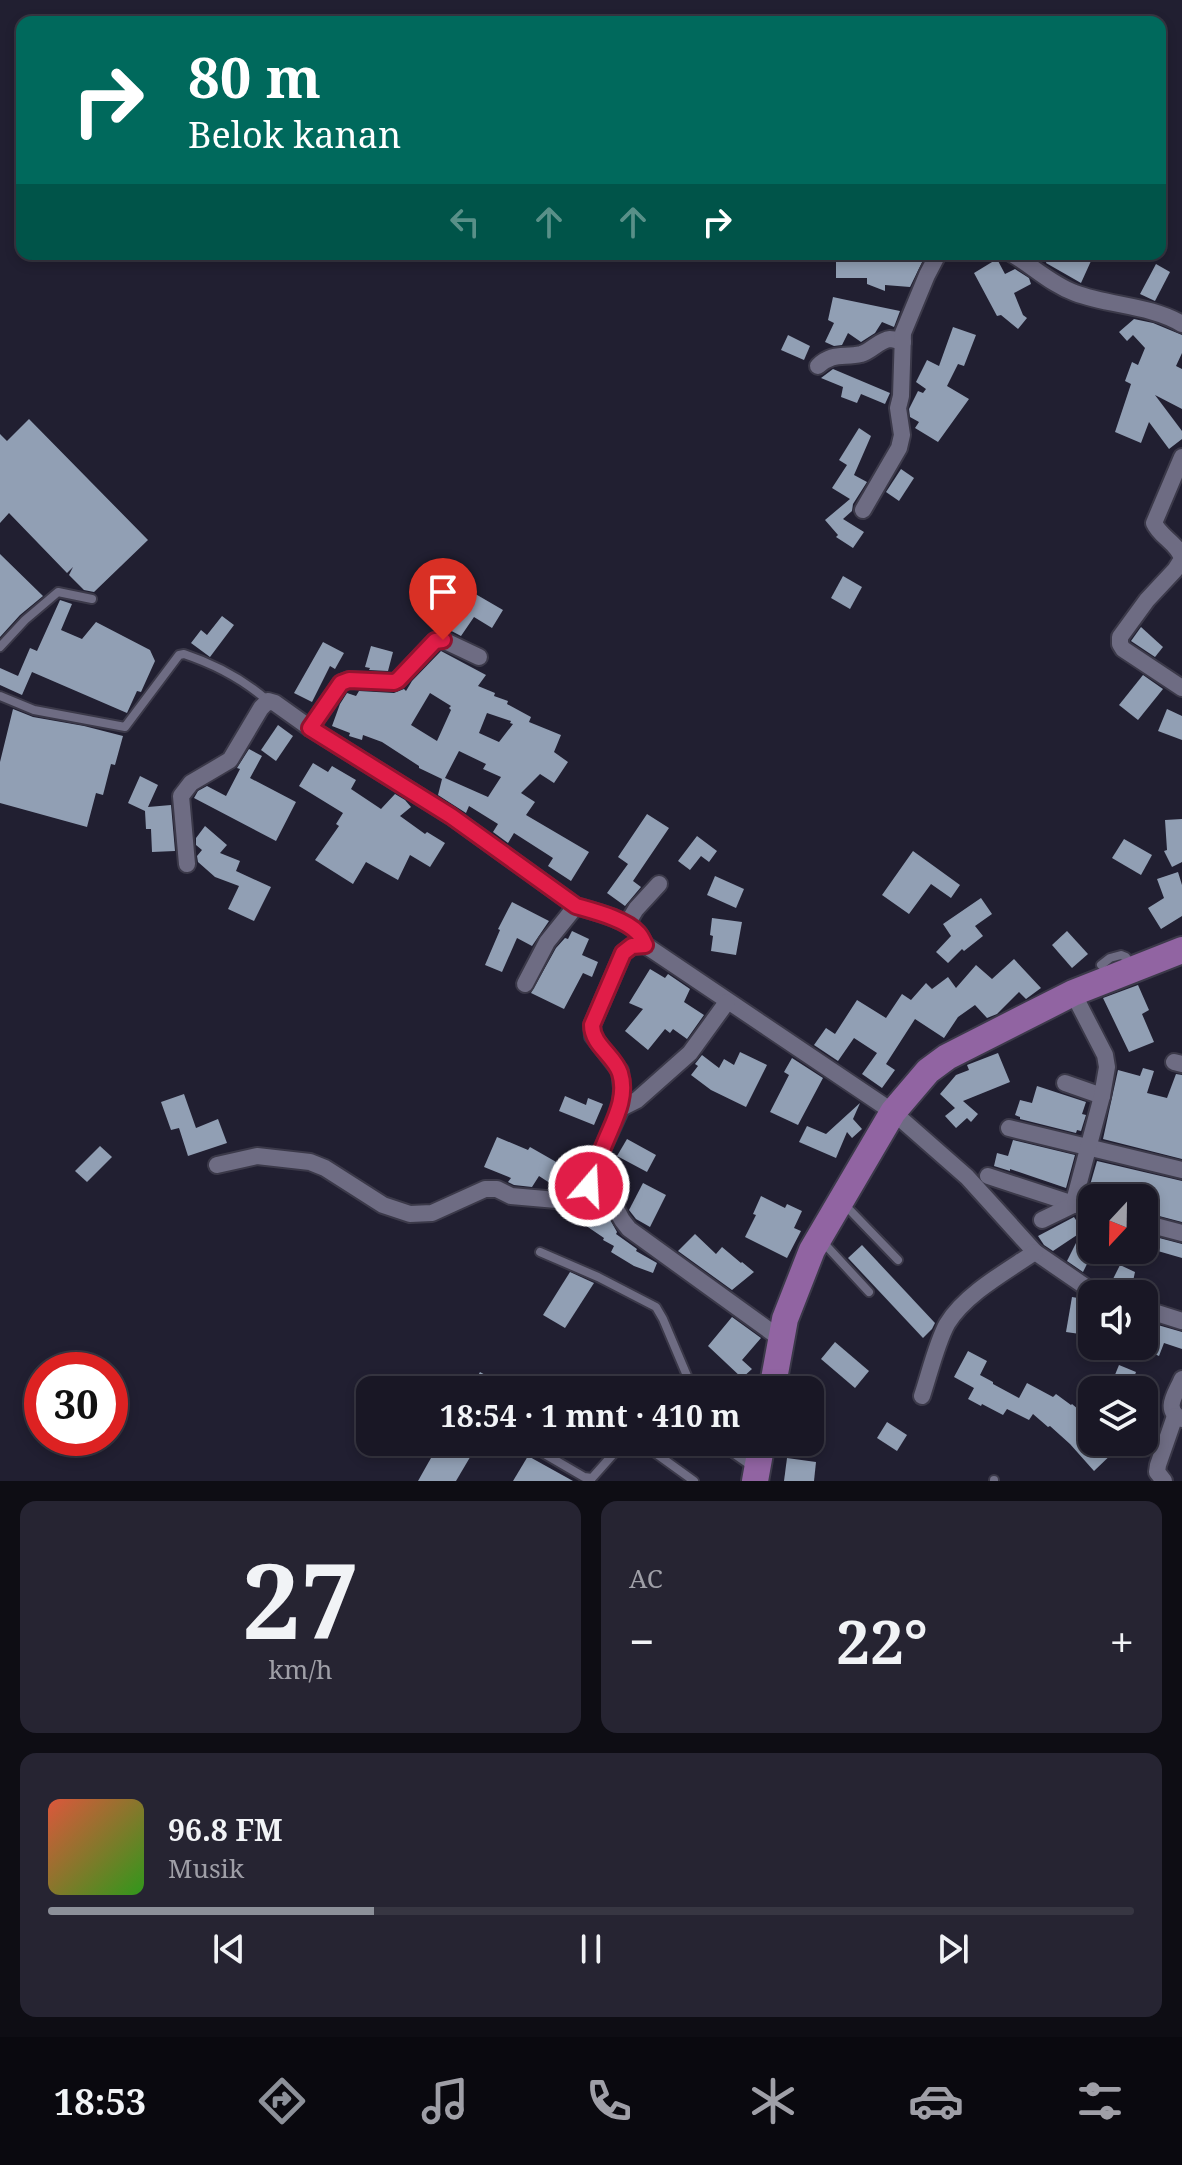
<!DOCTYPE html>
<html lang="id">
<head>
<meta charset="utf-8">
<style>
	body { margin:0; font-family:"Noto Serif",serif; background:#262432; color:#f1f3f6; height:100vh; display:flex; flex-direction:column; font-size:30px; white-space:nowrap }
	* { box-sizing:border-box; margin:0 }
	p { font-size:26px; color:#9f9fa7 }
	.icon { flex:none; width:44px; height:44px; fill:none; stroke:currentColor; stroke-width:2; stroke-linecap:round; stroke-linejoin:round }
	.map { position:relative; height:1481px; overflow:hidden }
	.details { display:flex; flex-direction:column; gap:20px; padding:20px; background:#0e0d14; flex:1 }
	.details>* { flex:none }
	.top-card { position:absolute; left:16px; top:16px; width:1150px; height:244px; border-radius:16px; box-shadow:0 4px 12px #0003,0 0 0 2px #373642; background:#00695c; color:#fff; overflow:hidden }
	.needle { width:52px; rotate:202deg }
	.controls { position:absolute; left:1078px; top:1184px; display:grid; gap:16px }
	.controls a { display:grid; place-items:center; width:80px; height:80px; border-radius:16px; background:#191725; box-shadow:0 4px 12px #0003,0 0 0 2px #373642; font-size:40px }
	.speed { position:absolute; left:24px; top:1352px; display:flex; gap:16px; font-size:40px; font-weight:700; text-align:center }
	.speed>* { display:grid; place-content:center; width:104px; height:104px; border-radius:50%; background:#191725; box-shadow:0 4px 12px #0003,0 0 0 2px #373642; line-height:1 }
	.speed .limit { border:12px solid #d22; background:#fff; color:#111 }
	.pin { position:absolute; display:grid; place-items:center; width:68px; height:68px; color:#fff; margin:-82px -34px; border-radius:50% 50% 50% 0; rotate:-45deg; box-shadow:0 0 8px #0007 }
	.pin .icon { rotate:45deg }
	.me { position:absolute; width:88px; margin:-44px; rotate:19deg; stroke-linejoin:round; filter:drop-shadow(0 0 6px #0008) }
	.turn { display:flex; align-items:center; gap:28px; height:168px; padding:0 40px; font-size:36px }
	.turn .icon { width:104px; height:104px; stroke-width:2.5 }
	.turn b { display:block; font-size:56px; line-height:68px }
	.lanes { display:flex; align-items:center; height:76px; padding:0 40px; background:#0003; justify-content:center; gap:40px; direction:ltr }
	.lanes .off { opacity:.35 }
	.big { font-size:60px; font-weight:700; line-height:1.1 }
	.details .card { flex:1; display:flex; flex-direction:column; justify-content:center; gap:12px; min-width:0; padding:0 28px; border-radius:16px; background:#262432 }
	.details .dial { align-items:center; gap:0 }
	.dial b { font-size:104px; line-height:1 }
	.song { display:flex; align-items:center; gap:24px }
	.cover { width:96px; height:96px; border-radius:12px; background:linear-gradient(135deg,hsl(10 70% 55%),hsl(110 70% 35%)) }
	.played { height:8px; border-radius:4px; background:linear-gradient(90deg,#8c9099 30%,#373642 30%) }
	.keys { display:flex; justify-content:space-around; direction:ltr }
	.heat { display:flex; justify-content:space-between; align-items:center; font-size:44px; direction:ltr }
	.details .tiles { flex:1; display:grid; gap:20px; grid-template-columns:1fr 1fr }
	.card:last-child { grid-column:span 2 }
	.trip { position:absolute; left:356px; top:1376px; width:468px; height:80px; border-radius:16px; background:#191725; box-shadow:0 4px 12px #0003,0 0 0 2px #373642; font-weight:700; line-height:80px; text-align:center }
	.menu { display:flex; height:128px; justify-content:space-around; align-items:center; background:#0a090f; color:#9f9fa7 }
	.menu .icon { width:56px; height:56px }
	.menu .selected { color:#8c9099 }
	.menu b { font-size:36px; color:#f1f3f6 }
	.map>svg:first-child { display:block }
</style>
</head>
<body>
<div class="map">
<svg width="1182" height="1481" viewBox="0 0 1182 1481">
	<rect width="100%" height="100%" fill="#211f31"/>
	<!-- building -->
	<g fill="#919fb4" fill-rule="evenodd">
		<path d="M842,254h84l-16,33 -25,-2v6l-18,-7v-6h-31v-17h6z"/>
		<path d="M1049,254h27l15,7 -10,22 -35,-20z"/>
		<path d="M997,259l8,15 10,-5 14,9 2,6 -17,9 9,22 4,3 -9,11 -17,-14 -4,1 -23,-43z"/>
		<path d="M1156,264l14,8 -15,29 -15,-7z"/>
		<path d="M833,297l9,2 58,12 -6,16 -12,-5 -7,11 -14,9 -13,-9 -6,12 -8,1 -9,-4 9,-19 -6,-3z"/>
		<path d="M1134,319l19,4 29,12v18l-6,13 6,3v40l-27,-14 27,36v8l-13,10 -20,-27 -8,21 -26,-11 16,-48 -6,-3 7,-19 6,3 7,-17 -12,-13 -6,6 -8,-9z"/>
		<path d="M953,327l23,8 -12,31 -6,-2 -11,22 22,13 -31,43 -23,-14 4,-6 -9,-5 -1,-8 9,-18 5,2 3,-4 -10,-7 11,-22 12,6z"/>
		<path d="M788,335l22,11 -6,14 -23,-10z"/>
		<path d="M833,369l57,24 -5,11 -24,-10 -4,9 -16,-6 2,-10 -22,-9z"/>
		<path d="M29,419l119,121 -54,52 -10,-2 -15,-15 4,-8 -6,6 -58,-60 -9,10v-89l7,7z"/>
		<path d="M859,428l12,8 -17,39 13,7 -14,22 -1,7 -9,8 21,13 -11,16 -17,-11 2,-2 -13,-15 25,-21 -18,-11 15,-23 -8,-5z"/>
		<path d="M901,469l13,9 -15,23 -13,-9z"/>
		<path d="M0,554l43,42 -23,19 -20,22z"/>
		<path d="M427,565l26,24 8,-12 15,9 -4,6 31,18 -11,18 -18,-11 -13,19 -19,-10 8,-12 -23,-9 2,-6 -18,-17z"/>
		<path d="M843,576l19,11 -12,22 -19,-11z"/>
		<path d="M60,600l12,4 -11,26 21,9 14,-17 54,28 5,11 -14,31 -4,-1 -10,22 -95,-41 -10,23 -22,-10v-17l18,8 12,-28 7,3z"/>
		<path d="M222,616l12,9 -24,32 -19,-14 10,-13 6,5z"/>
		<path d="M1141,627l22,20 -8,10 -24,-16z"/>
		<path d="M323,642l21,11 -9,16 -5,-3 -18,36 -18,-9z"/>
		<path d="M371,646l22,6 -5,19 -19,-1 1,-2 -5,-1z"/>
		<path d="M441,651l45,24 -8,11 17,7 -1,3 14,5 -1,3 24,13 -2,5 32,13 -7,17 14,10 -14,21 -14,-9 -19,19 14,9 -9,13 63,37 -18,29 -23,-15 5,-8 -39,-25 -6,10 -15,-11 5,-8 -29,-18 -3,7 -28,-18 4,-16 -23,-11v-2l-37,-24 -19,-7 -1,5 -13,-4 1,-3 -18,-7 8,-22 7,-11 9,3 3,-5 35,2 10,-4 2,2 6,-10zM430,693l21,13 -2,2 2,2 -14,31 -26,-16zM487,713l24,8 -1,2 3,1 -14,18 -20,-9zM459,751l27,13 -3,5 18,8 -13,20 -43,-19z"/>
		<path d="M1143,675l20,14 -25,31 -19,-15z"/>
		<path d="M13,709l20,8 51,9 39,10 -8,29 -4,-1 -8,31 -7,-2 -9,34 -87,-24v-41z"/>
		<path d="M1167,709l15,7v24l-24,-9z"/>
		<path d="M278,725l15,11 -17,25 -15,-11z"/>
		<path d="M249,749l13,7 -12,22 46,24 -20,39 -82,-43 4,-7 9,-5 19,10 14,-27 -3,-1z"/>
		<path d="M313,763l15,9 4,-6 24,14 -5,9 30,20 14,-15 10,6 6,7 -11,9 25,18 2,-2 18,11 -15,24 -20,-12 -12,25 -32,-18 -13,22 -38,-24 24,-34 -3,-2 7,-11 -44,-27z"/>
		<path d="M140,776l18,9 -10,22 23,-2 4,46 -23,1 -1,-23h-5l-1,-18 -17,-8z"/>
		<path d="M647,814l22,14 -36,53 8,6 -16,19 -18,-13 21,-29 -10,-7z"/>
		<path d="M1182,819v43l-10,5 -8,-16 3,-1 -2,-30z"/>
		<path d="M205,826l22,19 -7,8 20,8 -4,10 35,16 -17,34 -26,-12 11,-23 -24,-9 -17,-15 -1,-6 5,-6 -6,-5v-7z"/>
		<path d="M697,836l20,15 -8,11 -8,-6 -11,14 -12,-9z"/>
		<path d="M1124,839l28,16 -11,20 -29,-17z"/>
		<path d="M913,851l47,34 -9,13 -20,-14 -22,30 -27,-19z"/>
		<path d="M1178,872l4,13v31l-21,13 -13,-21 16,-10 -7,-19z"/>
		<path d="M715,876l29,13 -8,19 -29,-13z"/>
		<path d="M981,898l11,16 -17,12 8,10 -19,15 -2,-2 -14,14 -12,-11 15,-16 -8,-12z"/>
		<path d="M512,902l37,19 -17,25 -15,-8 -15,34 -17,-7 15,-35 -2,-1z"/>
		<path d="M712,918l30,4 -6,33 -25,-4 2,-15 -3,-1z"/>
		<path d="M572,931l17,8 -7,16 16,7 -6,15 -9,-4 -19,36 -33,-16 25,-45 9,-10 3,1z"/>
		<path d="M1067,931l21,23 -16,14 -20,-23z"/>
		<path d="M1014,959l27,29 -15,11 -7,-7 -22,22 -10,4 -12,-13 -17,12 -14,21 -29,-19 -29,45 9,6 -13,18 -20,-14 15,-21 -23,-15 -16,23 -24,-16 12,-17 9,6 22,-34 29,18 16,-24 9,6 15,-17 6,6 16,-12 8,11 20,-23 16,14z"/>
		<path d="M650,969l15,9 3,-4 22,15 -6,13 20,13 -17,24 -14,-10 -3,4 -5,-4 -17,21 -23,-19 18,-22 -14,-6z"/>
		<path d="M1138,985l11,25 -7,4 12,28 -25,10 -26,-54z"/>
		<path d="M740,1052l27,13 -21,42 -35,-17 -20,-15 7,-9 -3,-2 7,-9 17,13 5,-9 10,6z"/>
		<path d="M998,1053l12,29 -47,19 15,13 -7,8 -4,-4 -11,10 -11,-12 10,-8 -15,-14 16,-19 13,-5 -2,-5z"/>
		<path d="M792,1058l31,20 -25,47 -28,-13 19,-37 -5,-3z"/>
		<path d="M1143,1068l11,3 -7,22 20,5 9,-24 6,1v84l-79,-20 15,-69 22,6z"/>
		<path d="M1037,1086l49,16 -4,12 4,1 -5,16 -4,-1 -1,3 -56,-14v-2l-5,-2 5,-15 12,3z"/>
		<path d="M184,1094l12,34 22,-9 9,24 -39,13 -9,-28 -8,2 -10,-28z"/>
		<path d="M565,1096l21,9 2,-7 15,6 -9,21 -35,-14z"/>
		<path d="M860,1103l-7,16 9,10 -10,9 -5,-6 -11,26 -37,-16 8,-16 19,8z"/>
		<path d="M497,1137l31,13 2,-3 28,16 2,-2 21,15 -2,4 -7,9 -5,1 -8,-1 -20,-13 -7,11 -18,-2 -6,-3 3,-4 -27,-11z"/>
		<path d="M627,1139l29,16 -9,17 -30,-16z"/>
		<path d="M1013,1140l62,15 -9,33 -56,-19v2l-16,-5 3,-13 11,3z"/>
		<path d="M100,1146l12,11 -25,25 -12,-11z"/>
		<path d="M1097,1161l85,20v41l-38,-10v-14h-36l-20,-6z"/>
		<path d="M643,1183l23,12 -16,32 -14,-8 -7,-9z"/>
		<path d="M761,1196l24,12 2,-4 15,7 -8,17 7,3 -14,27 -42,-21 11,-22 -3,-1z"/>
		<path d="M592,1201l12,8 13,23 -1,2 21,15 -1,2 21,12 -4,10 -19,-7 -23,-14 3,-6 -11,-6 1,-2 -25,-17z"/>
		<path d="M1074,1217l9,14 -30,20 -9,-6 -6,-9z"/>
		<path d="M695,1234l21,20 6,-7 19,16 1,-1 12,10 -22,18 -54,-39z"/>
		<path d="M1144,1234l38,10v14l-38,-11z"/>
		<path d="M1078,1239l14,7v4h2l-11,22 -16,-11z"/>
		<path d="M862,1245l73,78 -3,6 -9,9 -75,-80z"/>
		<path d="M1120,1265l15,7 -3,14 -4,-1 -4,9h-6l-10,-5z"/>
		<path d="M570,1272l24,11 -29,45 -22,-13z"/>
		<path d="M1072,1297l12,2 8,5 -5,31 -21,-3z"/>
		<path d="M732,1317l29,21 -19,22 10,9 -10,9 -34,-32z"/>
		<path d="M1144,1321l38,11v17l-18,-6 -5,13 -18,-8 3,-2z"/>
		<path d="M835,1342l34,29 -14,17 -34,-29z"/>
		<path d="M968,1351l19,10 -7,14 13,7v2l26,14 8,-15 26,14 3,-3 15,11 1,-1 20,17v21h21l5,6 -24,23 -24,-27 -20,-18 -2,1 -15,-13 -4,6 -22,-11 -4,6 -21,-11 -1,2 -13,-7 6,-11 -20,-11z"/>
		<path d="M1119,1365l17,7 -7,18h-11l-8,-3z"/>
		<path d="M480,1372l32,18h-42z"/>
		<path d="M887,1422l20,13 -10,16 -20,-13z"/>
		<path d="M440,1442h39l-23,39h-38z"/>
		<path d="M528,1456l45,25h-60z"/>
		<path d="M787,1458l29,4 -2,19h-30z"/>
	</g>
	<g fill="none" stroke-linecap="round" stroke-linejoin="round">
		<!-- service casing -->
		<g stroke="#3b3949" stroke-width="12">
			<g id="service">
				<path d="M0,647l25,-27 33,-28 34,7"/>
				<path d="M0,696l34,14 91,17 54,-72 5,-1c30,10 60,26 84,47"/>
				<path d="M1101,965l9,-7 11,-3 5,2 4,7"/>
				<path d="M844,1204l54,56"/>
				<path d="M821,1240l48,52"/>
				<path d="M540,1252l58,25 58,30 7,12 30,71"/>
				<path d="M524,1442l60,35 8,1 32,-36"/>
				<path d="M640,1442l54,39"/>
				<path d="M717,1442l36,25"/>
				<path d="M994,1481v-1"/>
			</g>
		</g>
		<!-- minor casing -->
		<g stroke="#3b3949" stroke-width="20">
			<g id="minor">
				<path d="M1012,254c22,13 39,30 63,39 35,13 75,12 107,31"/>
				<path d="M818,366c15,-14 25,-8 43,-12 11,-3 18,-14 29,-15 4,0 9,2 13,3"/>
				<path d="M1182,457l-28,66c6,14 25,21 28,36l-7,11 -28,30 -27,37v7l3,5 59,39"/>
				<path d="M863,510l36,-62 3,-13 -4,-27 3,-12 2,-63 24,-58 11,-21"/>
				<path d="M310,728l31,-45 8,-3 45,2 4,-2 37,-39 8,-1 36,17"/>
				<path d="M187,864l-6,-68 10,-13 39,-23 31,-52 7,-7 7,2 35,25 141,88 125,90c17,5 50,13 62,27 3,3 5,8 7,12l248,167 74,65 68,75 61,42"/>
				<path d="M627,924l9,-15 23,-25"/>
				<path d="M525,984l22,-42 29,-36"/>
				<path d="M1174,1062l8,2"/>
				<path d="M1065,1083l37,13"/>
				<path d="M621,1108l16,-8 53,-47 37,-51"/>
				<path d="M1009,1128l173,42"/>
				<path d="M217,1165l40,-9 53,6 15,6 58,37 27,9 22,-1 53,-24h12l14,7 57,5 10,-2 11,-13 12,-34 20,-44 1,-20 -2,-17 -27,-35 -1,-11 31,-72 9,-7 13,-1"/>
				<path d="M988,1176l104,34"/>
				<path d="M589,1186l23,15 10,19 7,9 152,110"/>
				<path d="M1042,1220l31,-15 29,-109 5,-29 -2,-12 -32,-62"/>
				<path d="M1144,1223l38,10"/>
				<path d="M1144,1309l38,12"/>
				<path d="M1182,1379c-6,15 -20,31 0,40"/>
				<path d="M922,1396c7,-21 15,-54 25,-72 18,-30 60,-53 88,-72"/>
				<path d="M1164,1481l-7,-9 1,-7 17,-49"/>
			</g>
		</g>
		<!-- primary casing -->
		<g stroke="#3b3949" stroke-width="30">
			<g id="primary">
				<path d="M772,1390l13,-71 27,-69 81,-138 35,-41 19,-14 126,-64 109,-43"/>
				<path d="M755,1481l7,-39"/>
			</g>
		</g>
		<!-- service -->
		<use href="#service" stroke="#6e6c83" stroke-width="8"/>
		<!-- minor -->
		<use href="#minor" stroke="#6e6c83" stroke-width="16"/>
		<!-- primary -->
		<use href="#primary" stroke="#9164a2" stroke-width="26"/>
	</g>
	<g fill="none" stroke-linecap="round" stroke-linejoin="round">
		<!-- route casing -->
		<g stroke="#92132f" stroke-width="20">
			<path id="route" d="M443,640l-8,1 -37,39 -4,2 -45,-2 -8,3 -31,45 141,88 125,90c17,5 50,13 62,27 3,3 5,8 7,12l-13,1 -9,7 -31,72c0,20 22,30 28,48 8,25 -7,49 -16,72 -6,13 -10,27 -15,41"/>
		</g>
		<!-- route -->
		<use href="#route" stroke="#e11d48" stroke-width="14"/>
	</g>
</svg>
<div class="controls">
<a><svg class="needle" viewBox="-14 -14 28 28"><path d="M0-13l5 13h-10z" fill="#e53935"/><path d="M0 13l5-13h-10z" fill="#9f9fa7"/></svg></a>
<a><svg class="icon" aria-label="sound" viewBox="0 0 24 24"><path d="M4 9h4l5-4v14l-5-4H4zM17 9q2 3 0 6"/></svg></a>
<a><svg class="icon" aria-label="layers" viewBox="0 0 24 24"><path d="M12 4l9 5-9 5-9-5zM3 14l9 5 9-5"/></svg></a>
</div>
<div class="speed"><div class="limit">30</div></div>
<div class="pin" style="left:443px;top:640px;background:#d93025"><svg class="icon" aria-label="arrive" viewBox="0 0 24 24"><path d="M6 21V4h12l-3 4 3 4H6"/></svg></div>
<svg class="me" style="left:589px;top:1186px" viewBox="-20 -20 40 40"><circle r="17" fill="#e11d48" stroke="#fff" stroke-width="3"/><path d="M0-11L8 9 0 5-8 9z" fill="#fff"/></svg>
<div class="trip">18:54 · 1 mnt · 410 m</div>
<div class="top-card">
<div class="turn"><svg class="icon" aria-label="right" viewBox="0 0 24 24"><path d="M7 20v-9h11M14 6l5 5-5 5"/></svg><div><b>80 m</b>Belok kanan</div></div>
<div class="lanes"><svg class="icon off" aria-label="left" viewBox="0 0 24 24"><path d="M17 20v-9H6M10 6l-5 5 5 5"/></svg><svg class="icon off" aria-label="ahead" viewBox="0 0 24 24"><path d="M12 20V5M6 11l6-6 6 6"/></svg><svg class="icon off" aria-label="ahead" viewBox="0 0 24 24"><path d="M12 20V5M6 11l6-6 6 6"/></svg><svg class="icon" aria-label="right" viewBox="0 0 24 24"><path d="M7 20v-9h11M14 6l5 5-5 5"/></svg></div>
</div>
</div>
<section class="details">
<div class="tiles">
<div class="card dial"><b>27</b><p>km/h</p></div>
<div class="card"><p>AC</p>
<div class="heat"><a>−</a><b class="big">22°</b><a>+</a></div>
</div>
<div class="card">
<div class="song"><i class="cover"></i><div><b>96.8 FM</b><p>Musik</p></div></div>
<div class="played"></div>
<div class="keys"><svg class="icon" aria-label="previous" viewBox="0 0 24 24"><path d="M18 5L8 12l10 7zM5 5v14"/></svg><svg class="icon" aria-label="pause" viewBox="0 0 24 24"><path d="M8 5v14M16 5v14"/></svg><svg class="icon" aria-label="next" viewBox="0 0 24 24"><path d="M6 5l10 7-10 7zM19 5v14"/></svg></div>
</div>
</div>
</section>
<nav class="menu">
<b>18:53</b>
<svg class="icon selected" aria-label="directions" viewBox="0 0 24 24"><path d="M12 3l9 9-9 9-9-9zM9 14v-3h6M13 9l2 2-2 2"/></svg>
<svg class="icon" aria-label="music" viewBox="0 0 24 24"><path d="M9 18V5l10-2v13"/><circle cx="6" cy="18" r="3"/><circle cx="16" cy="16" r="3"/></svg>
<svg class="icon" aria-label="phone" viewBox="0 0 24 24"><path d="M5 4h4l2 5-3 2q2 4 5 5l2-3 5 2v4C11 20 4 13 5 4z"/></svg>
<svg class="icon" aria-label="climate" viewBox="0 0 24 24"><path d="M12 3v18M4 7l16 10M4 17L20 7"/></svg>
<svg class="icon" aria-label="car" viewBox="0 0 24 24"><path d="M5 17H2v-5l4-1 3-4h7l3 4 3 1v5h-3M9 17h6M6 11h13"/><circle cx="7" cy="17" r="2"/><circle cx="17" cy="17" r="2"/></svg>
<svg class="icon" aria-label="filters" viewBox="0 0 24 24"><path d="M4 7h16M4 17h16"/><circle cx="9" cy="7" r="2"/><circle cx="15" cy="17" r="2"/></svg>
</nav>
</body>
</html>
